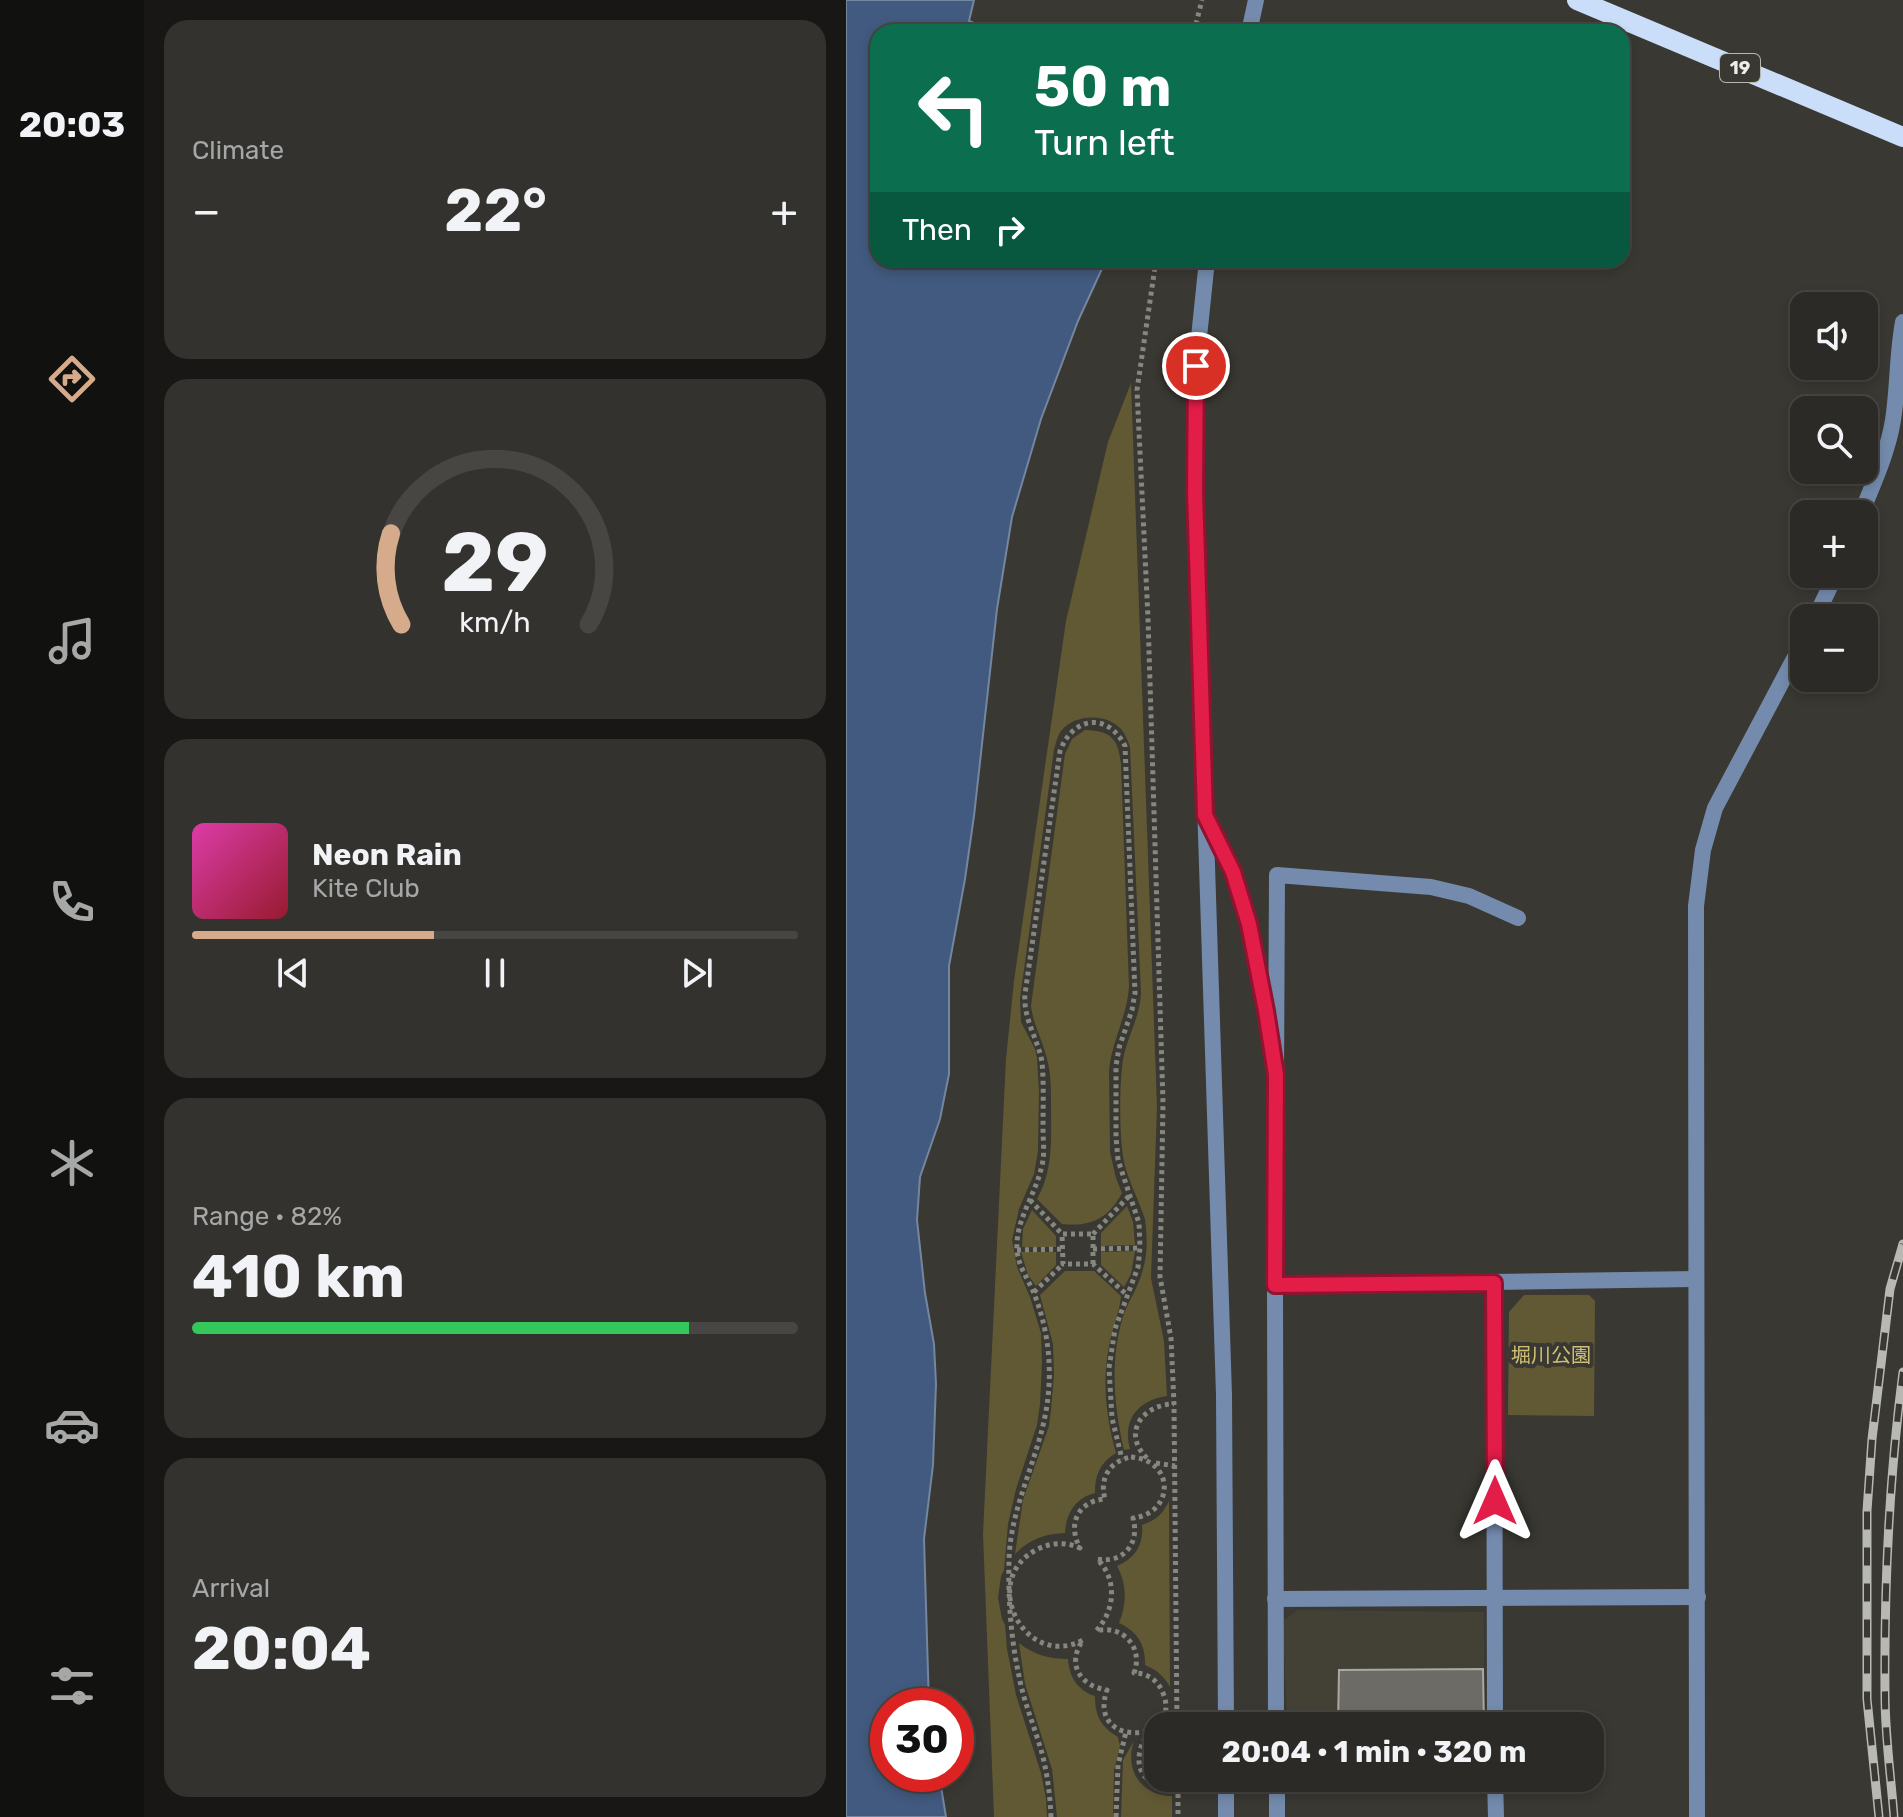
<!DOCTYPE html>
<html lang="en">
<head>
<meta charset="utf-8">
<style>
	body { margin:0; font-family:Rubik,"Noto Sans JP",sans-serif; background:#33322e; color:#f1f3f6; height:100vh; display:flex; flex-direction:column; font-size:30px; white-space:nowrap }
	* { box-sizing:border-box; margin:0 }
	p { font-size:26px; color:#a6a7a7 }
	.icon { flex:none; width:44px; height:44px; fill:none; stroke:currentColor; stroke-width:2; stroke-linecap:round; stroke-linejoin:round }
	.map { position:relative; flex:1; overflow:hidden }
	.panel { display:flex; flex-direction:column; gap:20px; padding:20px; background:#181715; width:702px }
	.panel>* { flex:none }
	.top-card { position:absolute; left:24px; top:24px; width:760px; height:244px; border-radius:24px; box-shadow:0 4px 12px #0003,0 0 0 2px #474643; background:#0b6e4f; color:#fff; overflow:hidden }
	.buttons { position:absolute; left:944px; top:292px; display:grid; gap:16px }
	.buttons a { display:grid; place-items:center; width:88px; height:88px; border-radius:16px; background:#2b2a26; box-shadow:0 4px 12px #0003,0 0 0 2px #474643; font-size:40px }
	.speed { position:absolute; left:24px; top:1688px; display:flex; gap:16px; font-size:40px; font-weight:700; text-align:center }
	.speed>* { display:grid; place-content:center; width:104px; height:104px; border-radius:50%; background:#2b2a26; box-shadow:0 4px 12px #0003,0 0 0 2px #474643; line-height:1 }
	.speed .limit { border:12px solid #d22; background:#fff; color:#111 }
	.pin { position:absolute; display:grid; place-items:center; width:68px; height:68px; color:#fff; margin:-34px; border:4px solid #fff; border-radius:50%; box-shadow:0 2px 8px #0007 }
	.me { position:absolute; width:88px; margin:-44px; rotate:0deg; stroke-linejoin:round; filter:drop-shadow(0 0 6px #0008) }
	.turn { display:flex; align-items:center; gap:28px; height:168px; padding:0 32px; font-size:36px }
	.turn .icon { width:104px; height:104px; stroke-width:2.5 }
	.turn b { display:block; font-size:56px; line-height:68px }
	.then { display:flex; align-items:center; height:76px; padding:0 32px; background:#0003; gap:16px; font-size:30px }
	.big { font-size:60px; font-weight:700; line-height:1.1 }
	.panel .card { flex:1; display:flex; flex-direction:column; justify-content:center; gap:12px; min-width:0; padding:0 28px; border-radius:24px; background:#33322e }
	.panel .dial { align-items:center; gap:0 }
	.dial svg { height:208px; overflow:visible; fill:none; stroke:#474643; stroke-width:7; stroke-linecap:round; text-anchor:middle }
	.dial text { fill:#f1f3f6; stroke:none }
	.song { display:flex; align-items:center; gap:24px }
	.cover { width:96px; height:96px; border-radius:12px; background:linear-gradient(135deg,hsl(320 70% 55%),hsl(350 70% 35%)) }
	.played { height:8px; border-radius:4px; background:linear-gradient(90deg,#d6ab8b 40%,#474643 40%) }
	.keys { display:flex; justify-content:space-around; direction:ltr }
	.heat { display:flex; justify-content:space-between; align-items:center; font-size:44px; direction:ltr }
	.charge { height:12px; border-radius:6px; background:linear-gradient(90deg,#34c759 82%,#474643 0) }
	.trip { position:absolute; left:298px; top:1712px; width:460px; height:80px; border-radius:24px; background:#2b2a26; box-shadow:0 4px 12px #0003,0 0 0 2px #474643; font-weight:700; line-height:80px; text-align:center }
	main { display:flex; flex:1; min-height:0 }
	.dock { display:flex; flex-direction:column; width:144px; justify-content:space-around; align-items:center; background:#11110f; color:#a6a7a7 }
	.dock .icon { width:56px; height:56px }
	.dock .selected { color:#d6ab8b }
	.dock b { font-size:36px; color:#f1f3f6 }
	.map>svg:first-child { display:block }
</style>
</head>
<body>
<main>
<nav class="dock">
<b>20:03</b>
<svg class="icon selected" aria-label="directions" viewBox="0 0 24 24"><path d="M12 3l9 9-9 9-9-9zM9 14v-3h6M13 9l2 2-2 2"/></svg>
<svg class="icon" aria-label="music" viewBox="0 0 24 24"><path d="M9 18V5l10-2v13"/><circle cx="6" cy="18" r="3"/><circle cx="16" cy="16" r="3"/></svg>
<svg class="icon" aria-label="phone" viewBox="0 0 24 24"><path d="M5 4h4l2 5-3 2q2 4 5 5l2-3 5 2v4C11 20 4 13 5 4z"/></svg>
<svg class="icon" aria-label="climate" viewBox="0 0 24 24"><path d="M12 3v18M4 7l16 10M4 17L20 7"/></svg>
<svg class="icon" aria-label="car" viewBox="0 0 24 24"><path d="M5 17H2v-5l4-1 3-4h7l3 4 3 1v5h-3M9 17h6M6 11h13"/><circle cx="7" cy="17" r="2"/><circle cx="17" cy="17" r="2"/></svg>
<svg class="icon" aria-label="filters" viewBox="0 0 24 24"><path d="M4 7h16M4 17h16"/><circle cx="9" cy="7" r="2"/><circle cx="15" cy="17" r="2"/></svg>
</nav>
<section class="panel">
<div class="card"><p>Climate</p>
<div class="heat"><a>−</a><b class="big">22°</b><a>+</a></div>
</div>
<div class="card dial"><svg viewBox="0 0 100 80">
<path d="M14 69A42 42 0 1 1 86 69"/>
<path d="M14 69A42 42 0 0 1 10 34" stroke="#d6ab8b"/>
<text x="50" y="56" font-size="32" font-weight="700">29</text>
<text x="50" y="72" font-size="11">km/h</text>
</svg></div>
<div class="card">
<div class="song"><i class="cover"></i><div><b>Neon Rain</b><p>Kite Club</p></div></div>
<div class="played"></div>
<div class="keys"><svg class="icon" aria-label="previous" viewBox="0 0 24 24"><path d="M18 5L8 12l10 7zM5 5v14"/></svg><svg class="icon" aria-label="pause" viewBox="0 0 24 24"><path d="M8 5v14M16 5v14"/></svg><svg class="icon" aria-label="next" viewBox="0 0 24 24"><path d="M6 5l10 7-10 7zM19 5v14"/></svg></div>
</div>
<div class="card"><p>Range · 82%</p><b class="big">410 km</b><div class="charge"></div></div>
<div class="card"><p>Arrival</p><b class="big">20:04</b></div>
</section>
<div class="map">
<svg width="1057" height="1817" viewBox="0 0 1057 1817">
	<rect width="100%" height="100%" fill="#393832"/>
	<!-- built -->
	<path fill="#434135" d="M452,1610l186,2v114h-197l-4,-105z"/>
	<!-- green -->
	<g fill="#615934">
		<path d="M285,383l26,724 -6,171 13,63 3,55c-29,4 -45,24 -37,53l-6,1c-10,-43 -14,-87 -2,-130 5,-18 17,-33 21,-51 5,-16 4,-34 2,-50 -6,-18 -15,-35 -20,-53 -6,-23 -6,-82 -2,-106 4,-23 17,-43 18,-67l-11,-246c-2,-6 -5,-13 -9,-18 -15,-16 -46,-15 -60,2 -4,6 -5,12 -7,19l-34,249 1,23 14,27 2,9 2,34 -1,59 -4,23 -15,35 -7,31 5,27 13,30 11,36 1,29 -2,42 -3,21 -21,64 -8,35 -4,46 -3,6 -3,22 4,21 3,6 2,24 9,46 25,78 5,26 1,18h-53l-11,-283 23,-475 8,-78 52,-360 42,-179z"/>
		<path d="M239,730c26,1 33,8 36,34l8,223c-2,29 -17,54 -20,83l1,82 6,26 6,15c-14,26 -31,34 -60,31l-25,-25c17,-29 14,-64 14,-97 0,-14 0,-29 -4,-43 -4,-18 -14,-35 -16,-53l34,-252 7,-15z"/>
		<path d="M281,1206l6,16 2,23 -34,1v-13z"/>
		<path d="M186,1210l24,26v11h-34l1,-18z"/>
		<path d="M289,1251l-4,23 -7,13 -23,-22v-13z"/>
		<path d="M175,1252h35v13l-20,21 -8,-11z"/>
		<path d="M219,1271h29l27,25c-1,14 -9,34 -12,50 -7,35 -3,72 7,107 -16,10 -21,22 -21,40 -20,5 -29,21 -30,40 -21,1 -35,6 -50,21l8,-54 26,-74 2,-16 3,-35 -1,-31 -13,-49z"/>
		<path d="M678,1295h65l6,6 -1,115 -86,-1 1,-103z"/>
		<path d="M323,1501l1,186c-6,-11 -13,-17 -25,-22 1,-20 -8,-34 -26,-42 8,-19 8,-39 -2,-57 18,-7 27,-22 25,-41 14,-5 21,-11 27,-24z"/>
		<path d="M173,1643c15,12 30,16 49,16 1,18 10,32 27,37 0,20 6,31 23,41l2,9 -6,24 -1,47h-56l-5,-48 -27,-85z"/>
		<path d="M288,1741c-10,28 7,55 38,55v21h-51l2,-57z"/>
	</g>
	<!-- water -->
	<path fill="#425a7f" stroke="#75869f" stroke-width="2" d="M0,0h128l-5,21 27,11h-118v228h228l-28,61 -37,98 -29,98 -15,92 -23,207 -9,63 -16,87v108l-9,45 -20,58 -3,43 8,73 9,51 2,40 -3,81 -9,74 5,167h-41v68h51l7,43h-100z"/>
	<!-- building -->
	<path fill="#6d6b65" stroke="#a9a8a1" stroke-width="2" d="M637,1669l1,57h-146l1,-56z"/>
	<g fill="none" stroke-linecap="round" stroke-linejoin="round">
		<!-- path -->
		<g stroke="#878781" stroke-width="5" stroke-dasharray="4 4" stroke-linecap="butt">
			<path d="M348,32l8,-32"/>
			<path d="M310,260l-19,130 11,228 15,485 -3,174 11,61 3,66 3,322"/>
			<path d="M184,1200l32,34"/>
			<path d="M247,1234l37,-39"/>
			<path d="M247,1249l47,-1"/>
			<path d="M171,1250l46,-1"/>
			<path d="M247,1264v-30h-31l1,30h30l34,31"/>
			<path d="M188,1292l29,-28"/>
			<path d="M285,1457c44,3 44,56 2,61 7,25 -9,46 -36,41 21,20 18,52 -1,72 26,-7 48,16 38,42 13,0 24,7 29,20 21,51 -77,56 -56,-3 -27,-4 -41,-26 -24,-50 -58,31 -106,-61 -45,-91 14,-7 29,-7 42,-1 -13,-24 -2,-47 25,-49 -6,-21 5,-38 26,-42z"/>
			<path d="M301,1458c-26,-25 -4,-54 27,-54"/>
			<path d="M310,1463l19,3"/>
			<path d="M304,1731c-14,17 -18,45 8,54 7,3 14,2 20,3"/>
			<path d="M332,1778v39"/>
			<path d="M205,1817c-1,-26 -5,-53 -13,-77 -7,-22 -15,-42 -19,-64 -8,-36 -11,-78 -10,-115 1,-57 33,-107 39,-164 4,-34 -1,-70 -13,-101 -6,-16 -16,-28 -18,-45 -2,-32 19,-56 25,-86 3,-12 1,-24 1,-36 0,-22 1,-45 -1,-67 -4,-23 -19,-43 -17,-68l35,-243c13,-35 48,-39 65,-5l10,247 -3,17 -13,38 -3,18v71l2,23 21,63 1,25 -2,19 -23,62 -6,39 3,50 10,41"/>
			<path d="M270,1817l2,-52 8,-33"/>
		</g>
		<!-- street -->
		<g stroke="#748bad" stroke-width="16">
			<path d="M403,32l7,-32"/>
			<path d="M361,260l-11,106 -1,125 29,904 2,331"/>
			<path d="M1015,514c12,-30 27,-62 32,-94 5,-32 4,-66 10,-98"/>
			<path d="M969,618l21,-44"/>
			<path d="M363,823l24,49 16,52 19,102"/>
			<path d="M648,1283l1,443"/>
			<path d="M429,1285l2,-410 154,12 38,9 49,22"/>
			<path d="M429,1599l423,-2"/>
			<path d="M430,1726l-1,-441 420,-6"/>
			<path d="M380,1778v39"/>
			<path d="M431,1778v39"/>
			<path d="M649,1778l1,39"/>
			<path d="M851,1817l-1,-911 7,-56 12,-42 89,-168"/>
		</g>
		<!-- primary -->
		<path stroke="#caddf9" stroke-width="20" d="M731,0l326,137"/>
		<!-- rail casing -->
		<g stroke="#b9b9b4" stroke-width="9">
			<g id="rail">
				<path d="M1033,1817l-12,-118v-188l5,-72 18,-150 13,-45"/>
				<path d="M1048,1817c-3,-40 -9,-81 -9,-122 -1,-107 4,-216 18,-323"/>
			</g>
		</g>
		<!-- rail -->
		<use href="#rail" stroke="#393832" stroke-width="6" stroke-dasharray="18" stroke-linecap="butt"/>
	</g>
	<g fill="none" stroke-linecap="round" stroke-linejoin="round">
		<!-- route casing -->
		<g stroke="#92132f" stroke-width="20">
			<path id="route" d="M350,366l-1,125 10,324 28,57 16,52 17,87 10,64 -1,210 219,-2 1,218"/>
		</g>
		<!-- route -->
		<use href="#route" stroke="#e11d48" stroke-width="14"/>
	</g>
	<g text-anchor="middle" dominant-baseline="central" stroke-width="8" stroke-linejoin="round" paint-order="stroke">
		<!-- shield labels -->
		<rect fill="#393832" stroke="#b7b7b2" stroke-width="2" x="874" y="54" width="40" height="28" rx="6"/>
		<g font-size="18" font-weight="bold" fill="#edede9">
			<text x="894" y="68">19</text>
		</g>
		<!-- park labels -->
		<g font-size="20" fill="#cfbf73" stroke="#393832">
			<text x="705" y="1355">堀川公園</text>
		</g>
	</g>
</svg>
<div class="buttons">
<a><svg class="icon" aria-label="sound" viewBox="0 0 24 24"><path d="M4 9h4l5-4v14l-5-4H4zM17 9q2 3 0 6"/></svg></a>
<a><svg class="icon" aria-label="search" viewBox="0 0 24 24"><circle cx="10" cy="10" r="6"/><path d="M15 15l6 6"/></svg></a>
<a>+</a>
<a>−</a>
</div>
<div class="speed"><div class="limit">30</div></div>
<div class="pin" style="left:350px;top:366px;background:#d93025"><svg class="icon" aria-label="arrive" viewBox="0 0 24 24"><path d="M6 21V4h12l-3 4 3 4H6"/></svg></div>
<svg class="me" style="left:649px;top:1501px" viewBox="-20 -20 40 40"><path d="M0-17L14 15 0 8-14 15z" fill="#e11d48" stroke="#fff" stroke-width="4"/></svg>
<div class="trip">20:04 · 1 min · 320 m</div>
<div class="top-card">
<div class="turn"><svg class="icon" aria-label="left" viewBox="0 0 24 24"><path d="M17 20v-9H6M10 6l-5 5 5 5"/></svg><div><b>50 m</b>Turn left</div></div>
<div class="then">Then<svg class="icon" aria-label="right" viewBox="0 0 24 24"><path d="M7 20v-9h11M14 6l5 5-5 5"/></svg></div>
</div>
</div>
</main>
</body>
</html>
